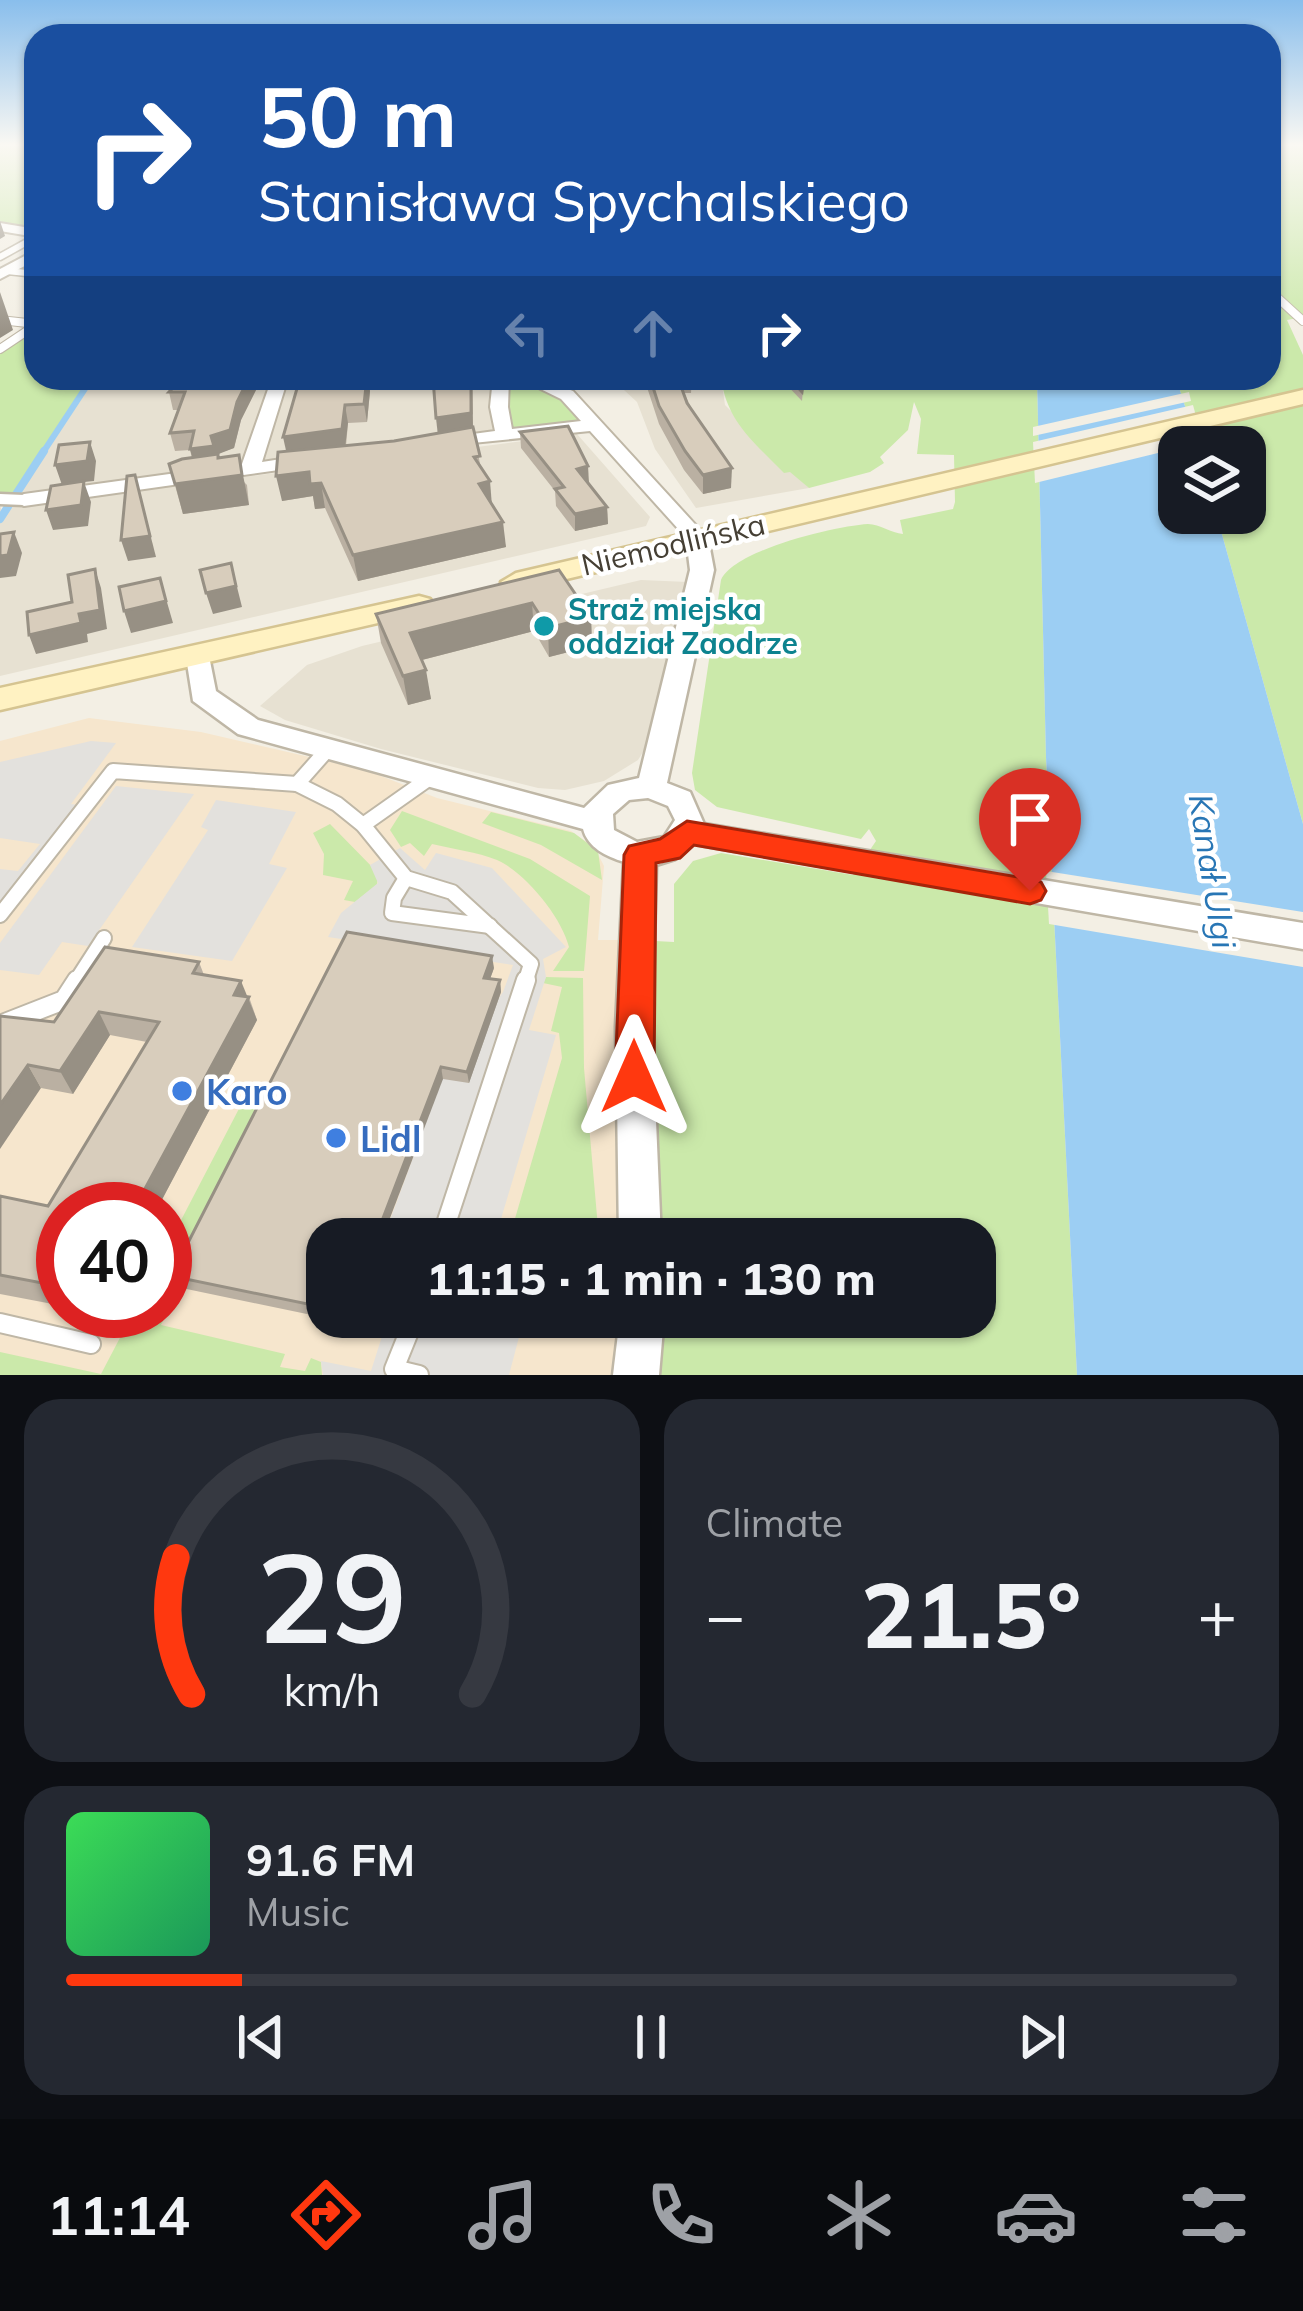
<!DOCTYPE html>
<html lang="en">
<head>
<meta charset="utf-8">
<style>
	body { margin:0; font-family:Mulish,sans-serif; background:#242831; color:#f1f3f6; height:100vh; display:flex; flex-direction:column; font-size:45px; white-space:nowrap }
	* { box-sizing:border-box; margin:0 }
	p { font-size:39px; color:#9ea1a6 }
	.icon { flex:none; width:66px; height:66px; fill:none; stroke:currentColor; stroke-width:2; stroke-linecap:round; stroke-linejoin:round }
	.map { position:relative; height:1375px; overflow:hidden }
	.details { display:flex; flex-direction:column; gap:24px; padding:24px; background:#0d0f14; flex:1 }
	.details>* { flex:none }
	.top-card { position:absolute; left:24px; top:24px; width:1257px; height:366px; border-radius:36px; box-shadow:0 3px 9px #0004; background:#1a4fa0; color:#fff; overflow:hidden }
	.fabs { position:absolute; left:1158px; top:426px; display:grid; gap:24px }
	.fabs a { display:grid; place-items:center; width:108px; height:108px; border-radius:24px; background:#171b24; box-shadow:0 3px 9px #0004; font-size:60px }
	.speed { position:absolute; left:36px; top:1182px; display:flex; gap:24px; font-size:60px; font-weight:700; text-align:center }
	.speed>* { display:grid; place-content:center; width:156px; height:156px; border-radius:50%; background:#171b24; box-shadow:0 3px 9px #0004; line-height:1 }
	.speed .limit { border:18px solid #d22; background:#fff; color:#111 }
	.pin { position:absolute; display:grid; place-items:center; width:102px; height:102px; color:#fff; margin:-123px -51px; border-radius:50% 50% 50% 0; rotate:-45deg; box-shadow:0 0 12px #0007 }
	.pin .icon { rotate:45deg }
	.me { position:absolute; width:132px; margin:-66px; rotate:0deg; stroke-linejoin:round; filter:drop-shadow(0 0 9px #0008) }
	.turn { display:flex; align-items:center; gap:42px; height:252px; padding:0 36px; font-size:54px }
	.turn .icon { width:156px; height:156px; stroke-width:2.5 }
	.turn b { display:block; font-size:84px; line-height:102px }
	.lanes { display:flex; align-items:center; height:114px; padding:0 36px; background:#0003; justify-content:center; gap:60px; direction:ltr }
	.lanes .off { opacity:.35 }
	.big { font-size:90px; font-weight:800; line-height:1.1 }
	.details .tile { flex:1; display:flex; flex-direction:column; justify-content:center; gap:18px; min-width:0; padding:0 42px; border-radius:36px; background:#242831 }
	.details .dial { align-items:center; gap:0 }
	.dial svg { height:312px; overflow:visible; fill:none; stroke:#363941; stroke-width:7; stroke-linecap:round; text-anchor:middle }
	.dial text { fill:#f1f3f6; stroke:none }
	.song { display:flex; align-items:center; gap:36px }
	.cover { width:144px; height:144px; border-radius:18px; background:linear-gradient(135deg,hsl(130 70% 55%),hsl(150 70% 35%)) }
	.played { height:12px; border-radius:6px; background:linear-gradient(90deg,#ff380f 15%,#363941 15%) }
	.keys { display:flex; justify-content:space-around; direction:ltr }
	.heat { display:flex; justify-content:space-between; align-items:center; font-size:66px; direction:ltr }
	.details .tiles { flex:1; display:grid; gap:24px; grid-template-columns:1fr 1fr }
	.tile:last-child { grid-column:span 2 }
	.trip { position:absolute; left:306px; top:1218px; width:690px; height:120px; border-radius:36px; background:#171b24; box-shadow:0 3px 9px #0004; font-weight:800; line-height:120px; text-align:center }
	.tabs { display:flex; height:192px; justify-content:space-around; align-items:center; background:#090b0e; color:#9ea1a6 }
	.tabs .icon { width:84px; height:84px }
	.tabs .selected { color:#ff380f }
	.tabs b { font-size:54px; color:#f1f3f6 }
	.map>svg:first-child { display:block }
</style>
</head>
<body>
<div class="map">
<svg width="1303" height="1375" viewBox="0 0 1303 1375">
	<rect width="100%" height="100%" fill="#f3efe4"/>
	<!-- residential -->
	<g fill="#e7e1d2">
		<path d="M92,378h409l3,57 -480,65 -5,-10 6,-10z"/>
		<path d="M611,378h110l4,27 84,83 -113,20 -41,-59 -18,-47z"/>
		<path d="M577,434l73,83 -4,9 -646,150v-171l3,10 10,-8z"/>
		<path d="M641,580l47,2 -40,162 -10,16 -34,21 -39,9 -27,-2 -157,-39 -96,-29 -25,-14 47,-41 55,-19z"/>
	</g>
	<!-- commercial -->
	<path fill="#f6e6cd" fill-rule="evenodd" d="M89,718l112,14 165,38 71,28 134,33 24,17 9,18 -6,74h38l4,299h-313v78h315l-6,58h-636v-634zM63,1209h102v102h-102z"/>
	<!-- green -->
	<g fill="#cbe9aa">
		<path d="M0,144h36v89l-36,-6z"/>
		<path d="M1269,144h34v173l-16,3 16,35v469l-87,-311h29v-66h-47l-22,-69h93z"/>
		<path d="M36,325v53h56l-73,112 -19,9v-150z"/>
		<path d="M501,378c44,0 63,19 93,47l-90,10z"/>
		<path d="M721,378h316l9,379 31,618h-441l6,-58h333v-78h-335l-4,-299 38,2v-58l19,-23 28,-8 132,22 23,-34 -7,-12 -8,10 -144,-32 -22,-17 -3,-17 29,-193c13,-30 114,-54 147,-56 12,0 23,9 35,10l-3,-14 53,-11 2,-7 -1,-47 -37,-1 4,-35 -7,-17 -6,28 -28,27 4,6 -14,9 -61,16 -19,-16 -6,1c-30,-31 -57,-51 -63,-95z"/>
		<path d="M402,811l128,48 60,37 -6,75h-31l16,-24c-7,-29 -43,-74 -72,-87 -20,-8 -44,-11 -65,-16l-8,12 -14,-13 -9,4 -11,-17z"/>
		<path d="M491,812l83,21 24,18 4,29 -61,-35 -59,-22z"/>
		<path d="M330,824l48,49 -1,12 -22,17 -11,-2 9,-19 -30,-6 1,-21 -11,-21z"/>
		<path d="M546,977l37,1 1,90 15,171h-90l53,-181 -3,-25 -8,-2 11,-44 -19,-4z"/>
		<path d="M243,1101l25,4 -107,220 124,29 -5,13 25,4 6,-13 10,4 1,13h-322v-23l101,22 33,-63h31v-60z"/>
	</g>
	<!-- parking -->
	<g fill="#e3e1dd">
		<path d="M91,741l25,2 -45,61 14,2 -85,106v-43l18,2 22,-27 -40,-6v-76z"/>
		<path d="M116,786l78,8 -106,152 -26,-4 -23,33 -39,-5v-27z"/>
		<path d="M216,800l80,12 -27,52 18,4 -55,93 -100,-14 76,-117 -7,-3z"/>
		<path d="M400,848l25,22 11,-17 56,15 74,79 -23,12 3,18 -17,53 27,5 -61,204h-112l59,-160 61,-87 10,-27 -185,-28 13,-24 37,-30 -8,-18z"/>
		<path d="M352,1317h148l23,5 -14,53h-186l-2,-14 50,10 13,-41 -34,-7z"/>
	</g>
	<!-- water -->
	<path fill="#9ccef3" d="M1037,378h139l22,69h-19v66h37l87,311v551h-226l-31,-618z"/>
	<!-- pier -->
	<g fill="#f3efe4">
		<path d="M1189,392l2,9 -158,35v-9z"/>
		<path d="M1193,405l10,37 -168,41 -2,-41z"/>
		<path d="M1046,871l257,41v55l-254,-43z"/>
	</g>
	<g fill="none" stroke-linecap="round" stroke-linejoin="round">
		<!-- stream-far1 -->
		<path stroke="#9ccef3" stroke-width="6" d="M42,454l50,-76"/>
		<!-- stream -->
		<path stroke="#9ccef3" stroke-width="8" d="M0,519l44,-68"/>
		<!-- service-far4 casing -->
		<g stroke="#bfb7a6" stroke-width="9">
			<g id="service-far4">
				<path d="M0,257l36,-20"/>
				<path d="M7,271l29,3"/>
			</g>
		</g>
		<!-- service-far3 casing -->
		<g stroke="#bfb7a6" stroke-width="10">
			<g id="service-far3">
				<path d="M1269,290l34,31"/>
				<path d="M0,320l36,4"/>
				<path d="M0,349l36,-24"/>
			</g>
		</g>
		<!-- service-far2 casing -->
		<g stroke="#bfb7a6" stroke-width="15">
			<path id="service-far2" d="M0,499l24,1"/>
		</g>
		<!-- service-far1 casing -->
		<g stroke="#bfb7a6" stroke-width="18">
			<g id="service-far1">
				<path d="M297,784l31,-35"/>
				<path d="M363,825l68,-48"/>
				<path d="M406,878l-12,20 -2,15 98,13"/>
				<path d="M0,915l113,-144 184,13 40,20 26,21 43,53 46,14 79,72 -6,19"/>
				<path d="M75,983l29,-45"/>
			</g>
		</g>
		<!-- service casing -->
		<g stroke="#bfb7a6" stroke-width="22">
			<g id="service">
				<path d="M0,1025l64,-25 13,-20"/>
				<path d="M441,1239l85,-259"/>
				<path d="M415,1317l-21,52 25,6"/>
				<path d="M0,1323l91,21"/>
			</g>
		</g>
		<!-- minor casing -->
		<g stroke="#bfb7a6" stroke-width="4">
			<g id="minor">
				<path d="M0,223l36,6v8l-36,-6z"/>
				<path d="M36,250v10l-36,19v-10z"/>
				<path d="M272,378h16l-26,84 45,-7 7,2v8l-290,41 -10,-6 10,-6 218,-30z"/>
				<path d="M493,378h16l-1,29 4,22 69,-8 -20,-22 -43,-21h22l33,13 131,143v8h-14l-100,-111 -147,15v-8l52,-7 -5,-24z"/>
			</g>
		</g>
		<!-- tertiary casing -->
		<g stroke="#bfb7a6" stroke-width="5">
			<g id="tertiary">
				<path d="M697,531l11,7 6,32 -47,213 23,9 14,32 599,99v26l-609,-105 -19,15 -19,6 -4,161 9,213h-42l-3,-213 8,-164c-18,-6 -36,-14 -41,-33l-345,-95 -45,-33 -7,-44 13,-8 9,2 8,40 42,29 326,88 24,-23 31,-7 51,-208 -4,-32zM648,798l20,8 7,14 -11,17 -27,5 -23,-12 -1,-16 16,-14z"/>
				<path d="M620,1317h44l-5,58h-46z"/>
			</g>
		</g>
		<!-- secondary casing -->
		<g stroke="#d5c491" stroke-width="5">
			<g id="secondary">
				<path d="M1303,390v14l-787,187 -15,-9 15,-9z"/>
				<path d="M419,596l11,3 4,6 -4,6 -430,99v-22z"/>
			</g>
		</g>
		<!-- service-far4 -->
		<use href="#service-far4" stroke="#fff" stroke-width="6"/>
		<!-- service-far3 -->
		<use href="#service-far3" stroke="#fff" stroke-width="8"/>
		<!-- service-far2 -->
		<use href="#service-far2" stroke="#fff" stroke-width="10"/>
		<!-- service-far1 -->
		<use href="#service-far1" stroke="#fff" stroke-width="14"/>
		<!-- service -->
		<use href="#service" stroke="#fff" stroke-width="18"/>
		<!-- minor -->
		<use href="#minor" fill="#fff" fill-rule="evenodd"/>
		<!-- tertiary -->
		<use href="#tertiary" fill="#fff" fill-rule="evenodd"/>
		<!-- secondary -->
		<use href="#secondary" fill="#fff2c2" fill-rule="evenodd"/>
	</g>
	<!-- wall -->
	<g fill="#bab0a2">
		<path d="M182,378h80l-21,42 -7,28 -18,6 31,31 2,20 -66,9 -14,-50 23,-6 -2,-8 -15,1 -5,-18 8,-23h-5l-4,-18z"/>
		<path d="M300,378h68l2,13 -3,31 -19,1 -2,23 48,-5 44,-8 34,-55 1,49 8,42 25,78 -148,34 -33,-73 -10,1 -2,-13 -31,5 4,-50z"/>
		<path d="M644,378h48l-1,15h-7l47,95 -28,6 -19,-24 -25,-46z"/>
		<path d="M780,378h24l-2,23z"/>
		<path d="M520,432l68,51 19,24 1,17 -33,7 -19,-25 -1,-15 -34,-43z"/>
		<path d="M559,570l32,47 1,29 -43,11 -15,-26 -112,29 9,39 -23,6 -27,-62 -5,-29z"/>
		<path d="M199,962l5,13 45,22 8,23 -100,189h-94v97l-63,-12v-98l48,10 99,-164 -37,-7 -37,59 -32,-6 -41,-72 54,6z"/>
		<path d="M494,968l-4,11 10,1 1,12 -32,91 -26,-4 -116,160v78h26l-3,6 -173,-36 -6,-11z"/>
	</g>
	<!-- shaded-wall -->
	<g fill="#979084">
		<path d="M0,221l5,15 -5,3z"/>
		<path d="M0,292l13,38 -13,8z"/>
		<path d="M249,378h13l-21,42 -7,28 -18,7 -21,13 -5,-19 21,-13 26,-34z"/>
		<path d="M367,378l3,13 -3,31 -3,-18z"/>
		<path d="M471,378h1l1,53 -35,5 -2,-18z"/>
		<path d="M345,405l3,18 -3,25 -58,7 -4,-18z"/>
		<path d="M90,442l6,19 -2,20 -10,1 7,20 -3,24 -35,4 -7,-20 16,-25 -7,-20z"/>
		<path d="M239,455l10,50 -66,9 -8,-30 49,-7z"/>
		<path d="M588,466l1,17 -12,-14z"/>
		<path d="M732,468l-1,20 -28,6v-19z"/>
		<path d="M309,472l12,11 4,25 -10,1 -2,-13 -31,5 -6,-25z"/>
		<path d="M135,475l21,82 -28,4 -7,-21z"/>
		<path d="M490,481l2,25 -13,-22z"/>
		<path d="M607,507l1,17 -33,7v-17z"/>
		<path d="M503,522l3,25 -148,34 -5,-26z"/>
		<path d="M14,532l8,21 -6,23 -16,2v-22z"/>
		<path d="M231,563l11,44 -29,7 -7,-21z"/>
		<path d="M95,569l6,19 6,41 -20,5 1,8 -52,12 -7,-19 50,-21z"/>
		<path d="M160,578l13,45 -42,10 -7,-22z"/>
		<path d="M532,603l2,28 -120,31 -4,-29z"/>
		<path d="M591,617l1,29 -43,11 -1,-29z"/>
		<path d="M426,670l5,29 -23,6 -5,-29z"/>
		<path d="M492,956l2,12 -8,22 -2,-12z"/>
		<path d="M500,980l1,12 -32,91 -2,-11z"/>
		<path d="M241,981l16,39 -100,189h-23z"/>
		<path d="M99,1012l11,23 -37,59 -13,-23z"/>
		<path d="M28,1065l13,23 -41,61v-44z"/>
		<path d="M441,1067l2,12 -61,160h-7z"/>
	</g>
	<!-- building -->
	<g fill="#d8cdbc" stroke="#979084" stroke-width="3">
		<path d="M182,378h67l-12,24 -7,28 -19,6 3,10 -24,3 4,-18 -24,2 15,-41h-16z"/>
		<path d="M300,378h67l-3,26 -19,1 -3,24 -59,8z"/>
		<path d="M433,378h38v35l-35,5z"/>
		<path d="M650,378h28l9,25 45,65 -29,7 -18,-24 -26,-45z"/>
		<path d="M789,378h15l-2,14z"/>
		<path d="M568,426l20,40 -11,3 30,38 -32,7 -20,-25 9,-2 -44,-55z"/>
		<path d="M473,427l7,29 -6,1 16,24 -11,3 24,38 -150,33 -32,-72 -11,1 -1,-12 -33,4 2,-24 116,-11z"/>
		<path d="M90,442l-3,19 -32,4 4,-20z"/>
		<path d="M218,454v4l21,-3 3,20 -67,9 -6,-20 13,-5z"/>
		<path d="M135,475l15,61 -29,4 6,-64z"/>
		<path d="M84,481l-3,24 -35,5 5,-24z"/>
		<path d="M14,532l-6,23 -8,1v-22z"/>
		<path d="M231,563l5,23 -30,7 -6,-23z"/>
		<path d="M95,569l5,41 -21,4 2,9 -52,12 -2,-23 45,-10 -4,-27z"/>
		<path d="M559,570l32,47 -43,11 -16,-25 -122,30 16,37 -23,6 -27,-62z"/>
		<path d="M160,578l6,23 -42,10 -5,-24z"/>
		<path d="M347,932l145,24 -8,22 16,2 -33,92 -26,-5 -66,172h-48v69l-156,-32z"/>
		<path d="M105,947l94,15 -6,11 48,8 -7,14 15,2 -115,212h-71v78l-63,-12v-79l48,10 111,-184 -60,-10 -39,59 -32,-6 -28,40v-89l54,6z"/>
	</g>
	<!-- sky -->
	<linearGradient id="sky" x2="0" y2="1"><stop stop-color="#89beec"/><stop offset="0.43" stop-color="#faf8f3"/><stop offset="1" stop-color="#faf8f3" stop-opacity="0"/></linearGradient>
	<rect width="1303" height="337" fill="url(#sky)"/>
	<!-- route -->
	<path fill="#ff380f" stroke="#a6240a" stroke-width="3" d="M687,821l343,58 11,3 5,9 -5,9 -11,4 -336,-59 -14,13 -24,5 -2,214 -6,12 -14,5 -13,-5 -6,-12 9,-222 5,-9 31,-7z"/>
	<!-- markers -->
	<circle fill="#0f9aa8" stroke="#fff" stroke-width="4.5" cx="544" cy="626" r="12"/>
	<g fill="#3f7fe0" stroke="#fff" stroke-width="4.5">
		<circle cx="182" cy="1091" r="12"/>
		<circle cx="336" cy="1138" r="12"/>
	</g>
	<g text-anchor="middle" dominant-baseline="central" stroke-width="9" stroke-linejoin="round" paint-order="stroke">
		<!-- street labels -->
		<g font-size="30" fill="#453f34" stroke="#fff">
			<text transform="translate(673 544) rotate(-13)">Niemodlińska</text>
		</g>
		<!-- culture labels -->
		<g font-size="30" font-weight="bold" fill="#0d838f" stroke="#fff" text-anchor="start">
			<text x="568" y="609">Straż miejska<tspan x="568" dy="34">oddział Zaodrze</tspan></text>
		</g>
		<!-- water labels -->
		<g font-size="33" font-style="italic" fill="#2876b5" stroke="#fff">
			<text transform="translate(1213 871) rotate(81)">Kanał Ulgi</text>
		</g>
		<!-- near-shop labels -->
		<g font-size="36" font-weight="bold" fill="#366cbe" stroke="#fff" text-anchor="start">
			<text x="206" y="1091">Karo</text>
			<text x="360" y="1138">Lidl</text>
		</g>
	</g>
</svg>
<div class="fabs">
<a><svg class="icon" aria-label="layers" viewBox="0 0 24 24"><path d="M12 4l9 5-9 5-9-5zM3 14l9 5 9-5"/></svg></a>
</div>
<div class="speed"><div class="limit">40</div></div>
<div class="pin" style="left:1030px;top:891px;background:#d93025"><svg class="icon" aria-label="arrive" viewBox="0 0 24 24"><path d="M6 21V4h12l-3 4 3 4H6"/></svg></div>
<svg class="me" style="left:634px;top:1077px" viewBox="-20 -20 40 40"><path d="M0-17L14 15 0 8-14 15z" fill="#ff380f" stroke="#fff" stroke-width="4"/></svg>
<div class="trip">11:15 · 1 min · 130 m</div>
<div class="top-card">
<div class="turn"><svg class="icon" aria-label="right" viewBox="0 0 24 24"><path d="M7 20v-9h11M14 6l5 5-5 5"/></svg><div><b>50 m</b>Stanisława Spychalskiego</div></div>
<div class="lanes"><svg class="icon off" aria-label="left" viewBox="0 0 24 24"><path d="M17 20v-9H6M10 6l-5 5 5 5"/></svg><svg class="icon off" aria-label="ahead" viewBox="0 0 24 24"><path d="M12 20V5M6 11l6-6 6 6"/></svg><svg class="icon" aria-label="right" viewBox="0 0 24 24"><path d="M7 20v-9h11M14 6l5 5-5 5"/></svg></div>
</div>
</div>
<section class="details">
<div class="tiles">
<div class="tile dial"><svg viewBox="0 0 100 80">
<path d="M14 69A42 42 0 1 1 86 69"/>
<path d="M14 69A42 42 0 0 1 10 34" stroke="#ff380f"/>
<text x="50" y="56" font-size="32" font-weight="700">29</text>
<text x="50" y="72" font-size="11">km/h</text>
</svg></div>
<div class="tile"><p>Climate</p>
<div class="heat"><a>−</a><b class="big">21.5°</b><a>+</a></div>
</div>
<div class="tile">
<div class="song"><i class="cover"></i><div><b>91.6 FM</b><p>Music</p></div></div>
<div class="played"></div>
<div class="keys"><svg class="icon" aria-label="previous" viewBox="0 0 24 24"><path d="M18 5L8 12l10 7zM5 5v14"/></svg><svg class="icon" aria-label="pause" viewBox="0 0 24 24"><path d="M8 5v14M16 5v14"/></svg><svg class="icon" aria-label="next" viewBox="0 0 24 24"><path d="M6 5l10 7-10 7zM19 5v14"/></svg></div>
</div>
</div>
</section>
<nav class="tabs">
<b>11:14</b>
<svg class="icon selected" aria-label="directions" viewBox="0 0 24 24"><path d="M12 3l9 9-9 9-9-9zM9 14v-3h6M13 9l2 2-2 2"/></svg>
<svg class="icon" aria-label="music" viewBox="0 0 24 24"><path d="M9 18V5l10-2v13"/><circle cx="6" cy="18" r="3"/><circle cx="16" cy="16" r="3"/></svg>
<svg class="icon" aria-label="phone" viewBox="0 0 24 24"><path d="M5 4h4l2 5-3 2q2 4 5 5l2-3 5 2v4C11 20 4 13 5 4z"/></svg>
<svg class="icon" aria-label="climate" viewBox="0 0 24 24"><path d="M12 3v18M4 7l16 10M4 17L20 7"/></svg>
<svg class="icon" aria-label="car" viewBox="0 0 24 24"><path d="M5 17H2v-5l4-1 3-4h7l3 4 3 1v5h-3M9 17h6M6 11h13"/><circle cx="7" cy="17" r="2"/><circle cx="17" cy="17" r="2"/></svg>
<svg class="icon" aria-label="filters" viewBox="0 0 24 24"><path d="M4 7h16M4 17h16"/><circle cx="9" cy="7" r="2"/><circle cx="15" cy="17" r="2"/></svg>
</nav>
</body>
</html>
